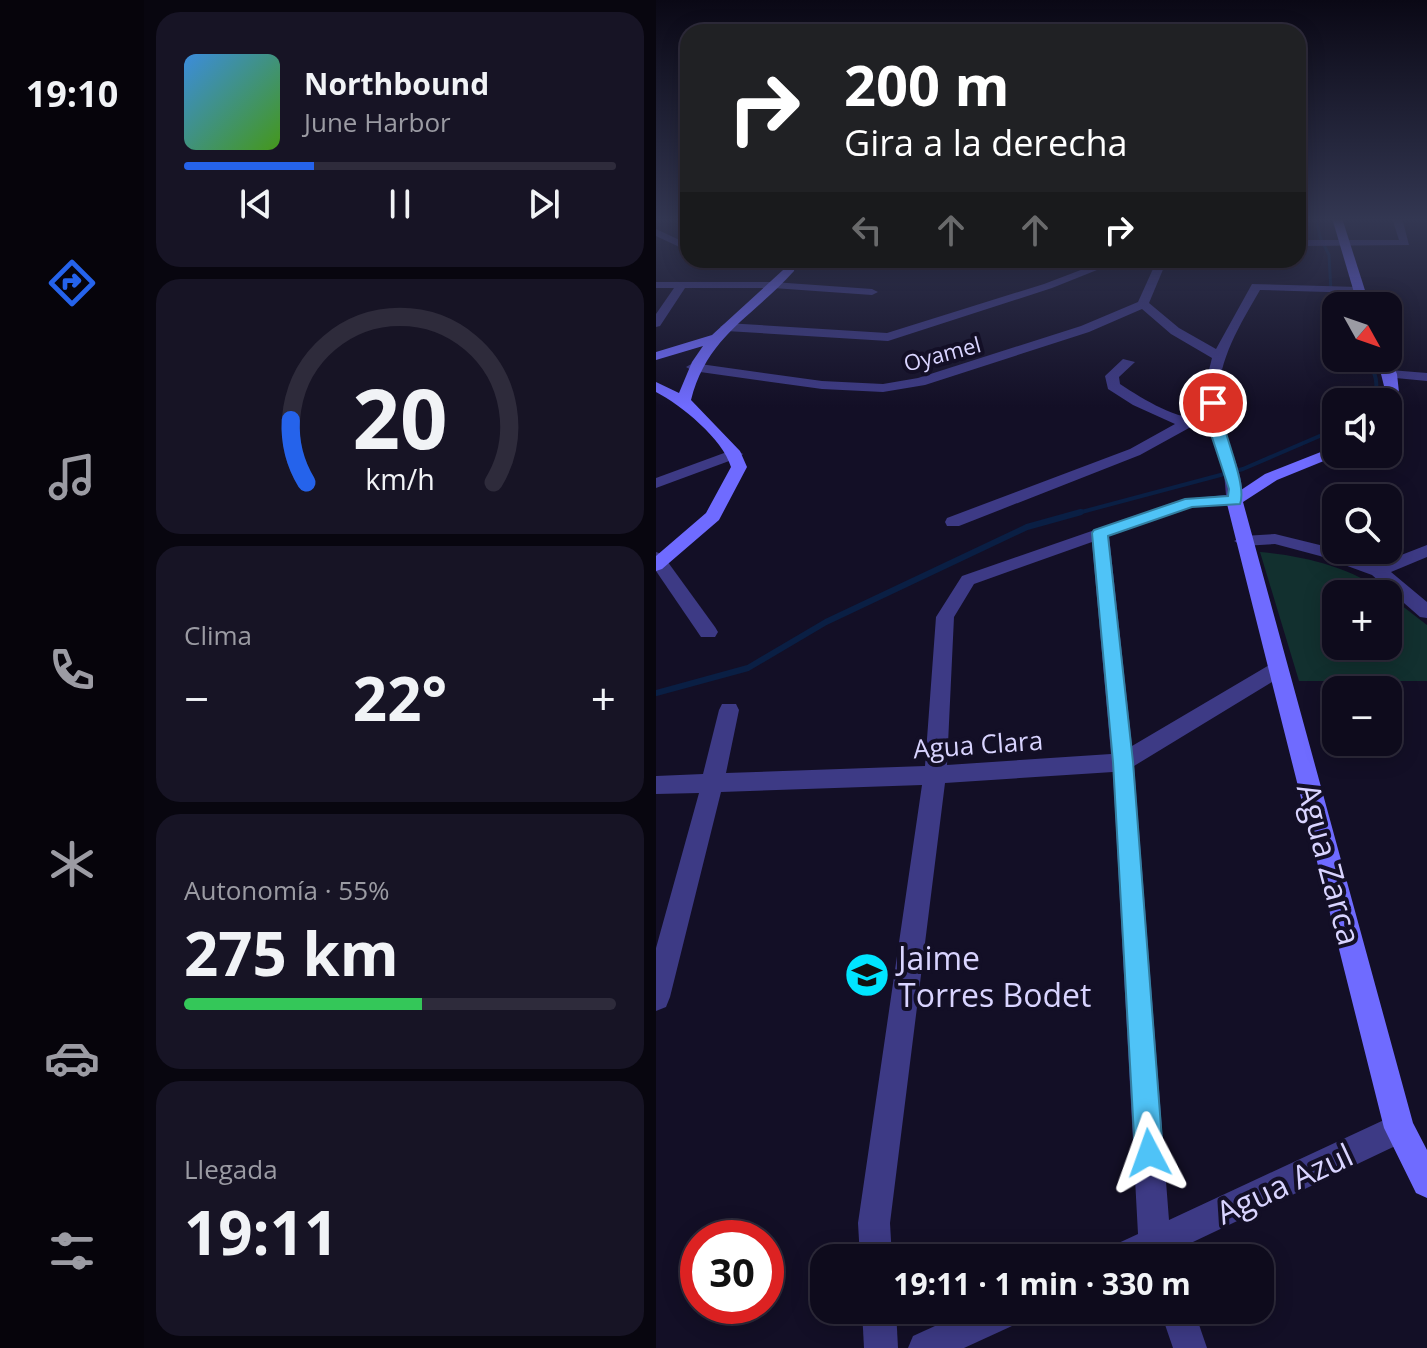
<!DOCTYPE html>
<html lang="es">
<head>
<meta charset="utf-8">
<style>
	body { margin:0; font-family:"Open Sans",sans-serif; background:#171425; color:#f1f3f6; height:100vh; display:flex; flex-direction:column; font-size:30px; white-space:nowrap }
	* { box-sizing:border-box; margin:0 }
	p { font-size:26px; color:#9b9ba3 }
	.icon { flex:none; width:44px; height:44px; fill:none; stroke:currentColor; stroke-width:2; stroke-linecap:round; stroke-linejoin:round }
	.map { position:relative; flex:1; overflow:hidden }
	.drawer { display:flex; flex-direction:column; gap:12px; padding:12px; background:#08060f; width:512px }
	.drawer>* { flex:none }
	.top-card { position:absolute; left:24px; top:24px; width:626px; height:244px; border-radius:24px; box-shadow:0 4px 20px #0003,0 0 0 2px #2e2b3b; background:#202124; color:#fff; overflow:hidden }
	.needle { width:52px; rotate:130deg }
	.tools { position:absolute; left:666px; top:292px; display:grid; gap:16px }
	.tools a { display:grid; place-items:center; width:80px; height:80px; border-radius:16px; background:#0e0b1c; box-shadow:0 4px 20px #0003,0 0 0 2px #2e2b3b; font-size:40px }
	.speed { position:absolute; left:24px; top:1220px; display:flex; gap:16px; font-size:40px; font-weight:700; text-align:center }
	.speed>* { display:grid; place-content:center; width:104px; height:104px; border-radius:50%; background:#0e0b1c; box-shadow:0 4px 20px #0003,0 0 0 2px #2e2b3b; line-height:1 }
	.speed .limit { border:12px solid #d22; background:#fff; color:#111 }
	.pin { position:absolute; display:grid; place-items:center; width:68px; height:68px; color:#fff; margin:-34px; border:4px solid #fff; border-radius:50%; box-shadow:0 2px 8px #0007 }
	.me { position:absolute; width:88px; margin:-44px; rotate:356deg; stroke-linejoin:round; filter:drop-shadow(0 0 6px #0008) }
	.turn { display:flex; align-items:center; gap:28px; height:168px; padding:0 32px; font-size:36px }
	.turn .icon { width:104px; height:104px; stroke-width:2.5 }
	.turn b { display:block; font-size:56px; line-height:68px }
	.lanes { display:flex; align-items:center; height:76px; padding:0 32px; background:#0003; justify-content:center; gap:40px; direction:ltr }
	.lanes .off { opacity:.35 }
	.big { font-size:60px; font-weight:700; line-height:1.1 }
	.drawer .widget { flex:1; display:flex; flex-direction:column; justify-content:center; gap:12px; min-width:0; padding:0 28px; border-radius:24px; background:#171425 }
	.drawer .dial { align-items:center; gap:0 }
	.dial svg { height:208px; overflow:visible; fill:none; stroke:#2e2b3b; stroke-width:7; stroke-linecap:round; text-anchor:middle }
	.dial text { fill:#f1f3f6; stroke:none }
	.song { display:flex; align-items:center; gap:24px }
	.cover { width:96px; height:96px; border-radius:12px; background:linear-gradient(135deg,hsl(210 70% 55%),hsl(100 70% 35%)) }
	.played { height:8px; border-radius:4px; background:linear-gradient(90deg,#2563eb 30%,#2e2b3b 30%) }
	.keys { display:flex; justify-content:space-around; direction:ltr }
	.heat { display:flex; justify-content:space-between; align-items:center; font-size:44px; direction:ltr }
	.charge { height:12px; border-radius:6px; background:linear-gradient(90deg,#34c759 55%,#2e2b3b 0) }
	.trip { position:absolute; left:154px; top:1244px; width:464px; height:80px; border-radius:24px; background:#0e0b1c; box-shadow:0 4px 20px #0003,0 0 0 2px #2e2b3b; font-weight:700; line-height:80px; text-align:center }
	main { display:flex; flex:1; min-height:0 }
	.tab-bar { display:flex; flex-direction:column; width:144px; justify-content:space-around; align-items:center; background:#06040b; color:#9b9ba3 }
	.tab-bar .icon { width:56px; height:56px }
	.tab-bar .current { color:#2563eb }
	.tab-bar b { font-size:36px; color:#f1f3f6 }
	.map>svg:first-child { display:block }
</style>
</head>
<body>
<main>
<nav class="tab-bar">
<b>19:10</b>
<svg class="icon current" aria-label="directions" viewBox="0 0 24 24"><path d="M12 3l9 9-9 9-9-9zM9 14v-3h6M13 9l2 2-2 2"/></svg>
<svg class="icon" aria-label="music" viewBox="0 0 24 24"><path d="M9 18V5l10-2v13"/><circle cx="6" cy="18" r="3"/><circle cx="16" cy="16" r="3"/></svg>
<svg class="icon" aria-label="phone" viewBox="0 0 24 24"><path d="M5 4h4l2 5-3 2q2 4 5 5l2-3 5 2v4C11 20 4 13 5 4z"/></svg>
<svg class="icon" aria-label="climate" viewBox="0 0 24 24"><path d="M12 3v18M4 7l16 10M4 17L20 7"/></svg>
<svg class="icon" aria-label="car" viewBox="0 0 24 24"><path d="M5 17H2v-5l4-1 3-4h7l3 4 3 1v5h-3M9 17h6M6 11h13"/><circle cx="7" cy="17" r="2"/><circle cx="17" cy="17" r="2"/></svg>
<svg class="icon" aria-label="filters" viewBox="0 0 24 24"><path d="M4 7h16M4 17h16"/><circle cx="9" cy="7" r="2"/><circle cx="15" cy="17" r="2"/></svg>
</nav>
<section class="drawer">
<div class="widget">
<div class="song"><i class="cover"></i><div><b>Northbound</b><p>June Harbor</p></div></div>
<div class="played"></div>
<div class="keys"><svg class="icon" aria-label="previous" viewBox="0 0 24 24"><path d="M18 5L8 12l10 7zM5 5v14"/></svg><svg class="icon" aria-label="pause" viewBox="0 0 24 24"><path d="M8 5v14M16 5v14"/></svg><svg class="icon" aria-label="next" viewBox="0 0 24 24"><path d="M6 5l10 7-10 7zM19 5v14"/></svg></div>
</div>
<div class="widget dial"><svg viewBox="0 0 100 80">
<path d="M14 69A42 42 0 1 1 86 69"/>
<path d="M14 69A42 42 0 0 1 8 45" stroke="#2563eb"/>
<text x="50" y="56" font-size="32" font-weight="700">20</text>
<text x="50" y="72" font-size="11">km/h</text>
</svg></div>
<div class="widget"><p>Clima</p>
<div class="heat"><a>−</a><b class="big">22°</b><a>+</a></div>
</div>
<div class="widget"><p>Autonomía · 55%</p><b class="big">275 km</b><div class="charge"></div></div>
<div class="widget"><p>Llegada</p><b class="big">19:11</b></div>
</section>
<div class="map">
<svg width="771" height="1348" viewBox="0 0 771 1348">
	<rect width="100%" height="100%" fill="#130f26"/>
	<!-- green -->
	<path fill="#12302f" d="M604,552c44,4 91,15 127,42h-51v52h52v-51l39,30v56h-128z"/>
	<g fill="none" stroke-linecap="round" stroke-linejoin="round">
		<!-- stream-far2 -->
		<path stroke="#0a1f44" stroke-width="3" d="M660,218l4,19 9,18 3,55 4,7"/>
		<!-- stream-far1 -->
		<g stroke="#0a1f44" stroke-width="4">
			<path d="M709,358c11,14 16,28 6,44"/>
			<path d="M418,514l169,-45 93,-40"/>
		</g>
		<!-- stream -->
		<path stroke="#0a1f44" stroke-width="6" d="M0,693l92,-25 78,-46 201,-95 54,-15"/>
		<!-- street -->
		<g fill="#3d3a85" fill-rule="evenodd">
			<path d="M736,218h10l7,27 -111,1v-6h101z"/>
			<path d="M0,229l32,15v7l-32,-15z"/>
			<path d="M451,260h15l-70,28 -164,53 -162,-10 -6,-4 6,-4 161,10 157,-49z"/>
			<path d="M501,260h10l-18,43 30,25 37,21 36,-65 107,3 6,3 -6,3 -99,-3c-25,43 -53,88 -37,139 8,24 21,44 19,71l-8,5 -42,2 -83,29 23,210 139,-82h14l3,5 -3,5 -151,92 35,454 230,-107 11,4 4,11 -4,11 -236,112 2,7h-68l4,-12 26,-12 -25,-462 -168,11 -55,440 2,35h-32l-2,-35 64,-438 -201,7 -51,205 -4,10 -10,4v-63l43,-155 -43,1v-18l47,-2 16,-64 3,-6h14l3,6 -13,63 199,-7 11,-149 26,-41 222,-77 42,-4 -2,-22 -15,-44 -20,-1 -49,27 -181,71h-12l-2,-4 2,-4 183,-69 45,-25 -42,-19 -25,-16 -3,-13 18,-17 12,3 -16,15 1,7c26,17 55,35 87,36l-3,-30 8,-32 -41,-24 -29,-25 -53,23 -164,53 -42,7 -61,-3 -129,-18 -7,-4 7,-4 129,18 61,3 35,-6 163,-52 57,-24zM436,542l19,212 -164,11 7,-148 20,-33z"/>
			<path d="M0,282h117l99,7 6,3 -6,3 -99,-7h-88l-25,38 -4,1v-13l18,-26h-18z"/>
			<path d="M734,370l37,3v8l-42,-4v-6z"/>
			<path d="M79,449l8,5 -3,3 -84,31v-10z"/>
			<path d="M619,534l57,14 46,16 49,-19v12l-36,15 36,30v16l-7,-1 -48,-42 -52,-19 -45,-12 -32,2 -9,-5 9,-5z"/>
			<path d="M0,552l6,2 53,73 3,5 -3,5h-14l-45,-66z"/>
			<path d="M206,1310h34l2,38h-34z"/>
			<path d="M314,1310h56l-5,12 -57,26h-56l5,-12z"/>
			<path d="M504,1310h34l13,38h-34z"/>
		</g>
		<!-- secondary -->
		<g fill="#6f6bff" fill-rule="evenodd">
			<path d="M676,218h10l28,88h-12z"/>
			<path d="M130,260h10l-2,11c-41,46 -87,65 -103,129l49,51 7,16 -28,53 -57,49 -6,2v-15l50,-43 25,-46c-8,-28 -50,-62 -75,-75v-10l23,11 13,-31 11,-16 -47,14v-8l56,-17 71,-65z"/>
			<path d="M732,355l9,19 5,46 -9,12 -5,1v-31l-11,-44h11z"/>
			<path d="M680,446v8h5l-64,26 -34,22 170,621 14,27v48l-11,-5 -32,-65 -158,-628 39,-26z"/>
		</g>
	</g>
	<!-- sky -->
	<linearGradient id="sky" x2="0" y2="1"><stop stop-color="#0a0815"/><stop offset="0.54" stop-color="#333752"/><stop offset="1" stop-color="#333752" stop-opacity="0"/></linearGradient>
	<rect width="771" height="407" fill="url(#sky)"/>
	<!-- route -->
	<path fill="#4fc3f7" stroke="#337fa1" stroke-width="2" d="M557,399l6,4c2,27 29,81 21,101l-48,3 -84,29 25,226 30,391 -4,10 -10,4 -10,-4 -4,-10 -22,-391 -21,-229 2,-3 91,-31 43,-3 1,-7 -21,-64 -2,-22z"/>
	<!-- icons -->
	<defs>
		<g id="school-disc" transform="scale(2.3)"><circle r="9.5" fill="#00e5ff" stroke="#130f26"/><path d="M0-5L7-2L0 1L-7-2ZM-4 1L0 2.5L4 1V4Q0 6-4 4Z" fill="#111"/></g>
	</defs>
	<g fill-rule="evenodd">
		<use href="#school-disc" x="211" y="975"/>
	</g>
	<g text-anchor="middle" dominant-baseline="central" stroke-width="8" stroke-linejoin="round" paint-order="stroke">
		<!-- far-street labels -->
		<g font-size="22" fill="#d9d4ff" stroke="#130f26">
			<text transform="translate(286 353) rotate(-15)">Oyamel</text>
		</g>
		<!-- street labels -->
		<g font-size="26" fill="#d9d4ff" stroke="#130f26">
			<text transform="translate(322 744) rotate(-4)">Agua Clara</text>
		</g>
		<!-- near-street labels -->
		<g font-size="32" fill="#d9d4ff" stroke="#130f26">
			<text transform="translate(674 864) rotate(75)">Agua Zarca</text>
			<text transform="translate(628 1183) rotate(-25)">Agua Azul</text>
		</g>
		<!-- near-poi labels -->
		<g font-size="32" fill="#d9d4ff" stroke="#130f26" text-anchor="start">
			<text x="242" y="957">Jaime<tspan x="242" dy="37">Torres Bodet</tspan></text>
		</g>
	</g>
</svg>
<div class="tools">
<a><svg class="needle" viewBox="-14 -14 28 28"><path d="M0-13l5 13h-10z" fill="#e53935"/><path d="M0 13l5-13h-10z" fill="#9b9ba3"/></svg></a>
<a><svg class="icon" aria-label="sound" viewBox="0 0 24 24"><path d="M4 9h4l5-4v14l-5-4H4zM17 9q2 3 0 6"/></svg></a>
<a><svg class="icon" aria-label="search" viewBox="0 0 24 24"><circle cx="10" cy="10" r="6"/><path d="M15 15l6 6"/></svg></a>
<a>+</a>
<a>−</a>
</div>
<div class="speed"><div class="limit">30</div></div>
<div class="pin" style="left:557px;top:403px;background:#d93025"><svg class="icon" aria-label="arrive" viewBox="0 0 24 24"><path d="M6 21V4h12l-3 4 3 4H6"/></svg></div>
<svg class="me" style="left:493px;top:1153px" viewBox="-20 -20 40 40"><path d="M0-17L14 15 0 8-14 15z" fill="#4fc3f7" stroke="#fff" stroke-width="4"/></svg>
<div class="trip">19:11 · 1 min · 330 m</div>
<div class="top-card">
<div class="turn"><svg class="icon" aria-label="right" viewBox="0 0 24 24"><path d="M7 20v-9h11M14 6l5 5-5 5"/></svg><div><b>200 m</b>Gira a la derecha</div></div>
<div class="lanes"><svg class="icon off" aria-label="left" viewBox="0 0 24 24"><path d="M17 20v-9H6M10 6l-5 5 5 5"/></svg><svg class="icon off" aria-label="ahead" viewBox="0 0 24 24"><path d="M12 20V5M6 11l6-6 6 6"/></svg><svg class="icon off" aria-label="ahead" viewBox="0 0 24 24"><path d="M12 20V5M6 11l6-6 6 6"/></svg><svg class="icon" aria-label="right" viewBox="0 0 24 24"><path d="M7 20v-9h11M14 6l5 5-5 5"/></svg></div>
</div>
</div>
</main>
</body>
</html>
